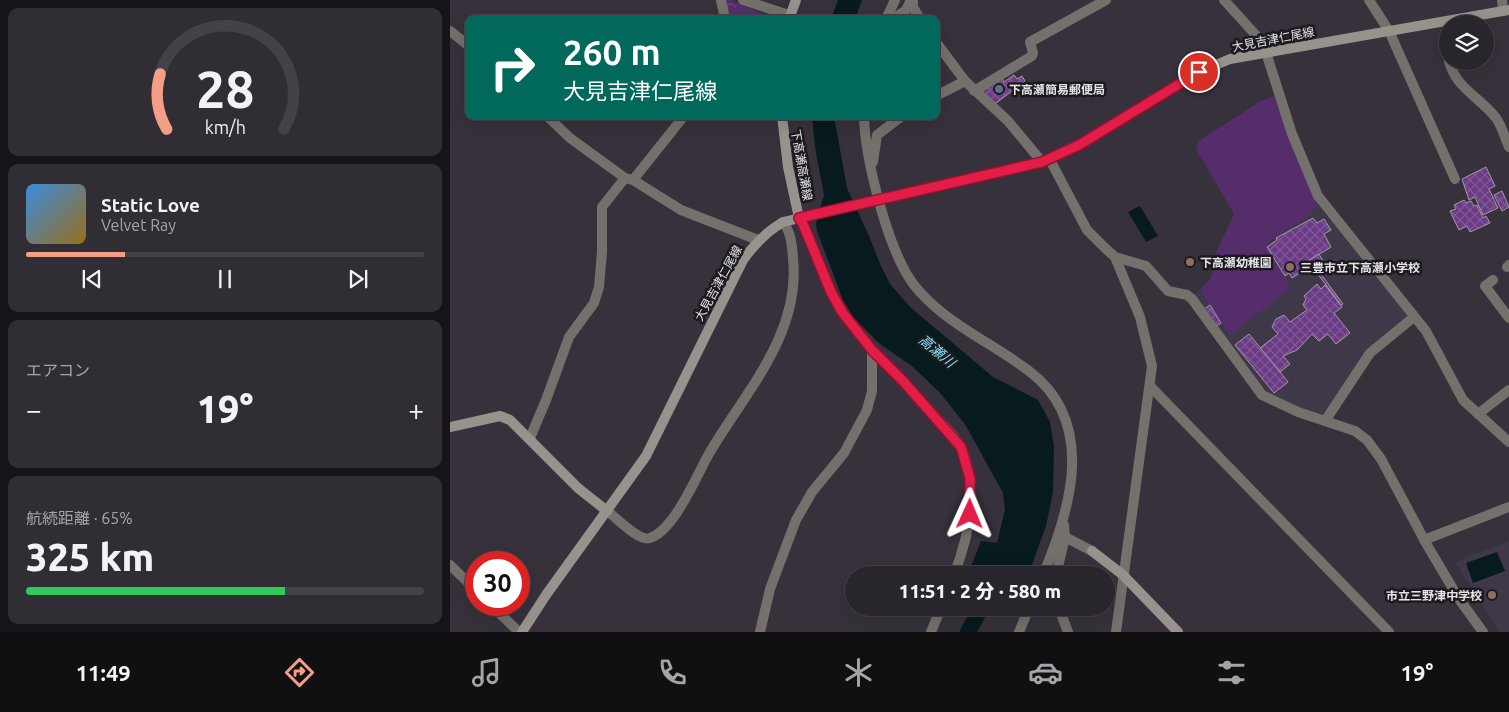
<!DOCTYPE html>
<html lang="ja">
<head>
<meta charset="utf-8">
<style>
	body { margin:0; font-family:Ubuntu,"Noto Sans JP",sans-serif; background:#302d34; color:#f1f3f6; height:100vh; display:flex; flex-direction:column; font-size:19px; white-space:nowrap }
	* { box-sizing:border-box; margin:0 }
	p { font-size:16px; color:#a5a5a9 }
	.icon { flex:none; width:28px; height:28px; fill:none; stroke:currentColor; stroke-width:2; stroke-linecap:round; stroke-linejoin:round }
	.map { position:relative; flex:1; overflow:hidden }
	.details { display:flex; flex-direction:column; gap:8px; padding:8px; background:#161418; width:450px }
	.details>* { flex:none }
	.banner { position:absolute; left:15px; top:15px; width:475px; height:105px; border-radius:10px; box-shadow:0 5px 20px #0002,0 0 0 1px #444248; background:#00695c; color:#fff; overflow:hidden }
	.fabs { position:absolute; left:989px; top:15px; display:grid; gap:10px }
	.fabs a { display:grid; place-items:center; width:55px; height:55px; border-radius:50%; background:#28252c; box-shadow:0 5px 20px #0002,0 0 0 1px #444248; font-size:25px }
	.speed { position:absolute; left:15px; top:551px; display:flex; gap:10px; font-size:25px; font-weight:700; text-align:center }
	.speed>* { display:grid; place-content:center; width:65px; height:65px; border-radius:50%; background:#28252c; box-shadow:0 5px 20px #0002,0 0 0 1px #444248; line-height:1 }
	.speed .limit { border:8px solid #d22; background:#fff; color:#111 }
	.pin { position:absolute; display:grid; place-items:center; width:42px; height:42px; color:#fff; margin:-21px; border:2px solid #fff; border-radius:50%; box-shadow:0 1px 5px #0007 }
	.me { position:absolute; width:55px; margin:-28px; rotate:1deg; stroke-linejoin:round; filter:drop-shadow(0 0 4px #0008) }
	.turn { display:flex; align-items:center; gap:18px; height:105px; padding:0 15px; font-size:22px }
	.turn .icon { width:65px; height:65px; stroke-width:2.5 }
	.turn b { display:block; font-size:35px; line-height:42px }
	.big { font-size:38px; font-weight:800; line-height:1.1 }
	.details .card { flex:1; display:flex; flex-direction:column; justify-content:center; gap:8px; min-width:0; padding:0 18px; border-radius:10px; background:#302d34 }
	.details .dial { align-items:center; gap:0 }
	.dial svg { height:130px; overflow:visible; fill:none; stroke:#444248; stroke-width:7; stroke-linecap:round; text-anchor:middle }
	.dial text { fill:#f1f3f6; stroke:none }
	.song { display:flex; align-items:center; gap:15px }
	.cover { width:60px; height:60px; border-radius:8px; background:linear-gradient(135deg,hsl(210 70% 55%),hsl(40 70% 35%)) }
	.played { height:5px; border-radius:2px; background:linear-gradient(90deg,#f49e86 25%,#444248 25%) }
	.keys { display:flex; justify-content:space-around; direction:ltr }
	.heat { display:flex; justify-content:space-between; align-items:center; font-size:28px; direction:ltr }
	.charge { height:8px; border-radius:4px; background:linear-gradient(90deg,#34c759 65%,#444248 0) }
	.trip { position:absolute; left:395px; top:566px; width:270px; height:50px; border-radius:25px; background:#28252c; box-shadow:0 5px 20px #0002,0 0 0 1px #444248; font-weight:800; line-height:50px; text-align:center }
	.tab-bar { display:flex; height:80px; justify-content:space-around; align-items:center; background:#100f12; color:#a5a5a9 }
	.tab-bar .icon { width:35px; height:35px }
	.tab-bar .active { color:#f49e86 }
	.tab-bar b { font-size:22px; color:#f1f3f6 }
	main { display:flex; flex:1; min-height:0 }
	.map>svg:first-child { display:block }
</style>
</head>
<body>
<main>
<section class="details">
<div class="card dial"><svg viewBox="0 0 100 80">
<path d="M14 69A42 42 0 1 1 86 69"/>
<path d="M14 69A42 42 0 0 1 10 35" stroke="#f49e86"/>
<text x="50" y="56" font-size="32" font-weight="700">28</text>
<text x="50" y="72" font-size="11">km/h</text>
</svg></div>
<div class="card">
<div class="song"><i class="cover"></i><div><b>Static Love</b><p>Velvet Ray</p></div></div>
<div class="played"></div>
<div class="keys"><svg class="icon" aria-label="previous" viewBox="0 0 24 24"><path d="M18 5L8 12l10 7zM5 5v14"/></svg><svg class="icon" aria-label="pause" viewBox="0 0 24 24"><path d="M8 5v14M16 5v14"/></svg><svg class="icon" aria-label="next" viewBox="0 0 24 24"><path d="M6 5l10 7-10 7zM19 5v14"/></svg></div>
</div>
<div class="card"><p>エアコン</p>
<div class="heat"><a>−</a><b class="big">19°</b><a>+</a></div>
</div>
<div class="card"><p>航続距離 · 65%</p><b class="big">325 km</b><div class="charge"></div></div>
</section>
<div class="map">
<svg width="1059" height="632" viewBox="0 0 1059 632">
	<defs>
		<pattern id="park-crowns" width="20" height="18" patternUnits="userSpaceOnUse" patternTransform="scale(1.25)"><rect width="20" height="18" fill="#552d6b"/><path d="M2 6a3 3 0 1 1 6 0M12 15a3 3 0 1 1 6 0" fill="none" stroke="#6d4b80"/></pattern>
		<pattern id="building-cross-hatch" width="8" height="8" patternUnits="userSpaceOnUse" patternTransform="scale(1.25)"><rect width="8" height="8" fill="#6b3b86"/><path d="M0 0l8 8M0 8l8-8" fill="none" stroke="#805797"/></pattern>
	</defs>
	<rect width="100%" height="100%" fill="#36313a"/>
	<!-- education -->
	<g fill="#3e3848">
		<path d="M824,96l43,108 90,111 -1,4 -40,33 -44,65 -53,-21 -76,-100 18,-18 4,-23 19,-41 -38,-65 3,-8 60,-39z"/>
		<path d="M1059,541v91h-10l-44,-70z"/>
	</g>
	<!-- park -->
	<path fill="url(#park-crowns)" d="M275,0h6l43,19h-44z"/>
	<!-- garden -->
	<path fill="#552d6b" d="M824,96l43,108 -7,11 -45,29 26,44 -61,47 -30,-45 11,-12 4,-23 19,-41 -38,-65 3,-8 60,-39z"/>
	<!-- water -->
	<g fill="#071a1e">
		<path d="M388,0h24l-7,19h-24z"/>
		<path d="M362,116h22l13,72 22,48 11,28 10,20 20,23 83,70 45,23 12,22 4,25 -1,45 -7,34 -18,49h-51l-8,-3 12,-31 16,2 8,-33 -2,-17 -38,-69 -25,-31 -27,-26 -33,-23 -26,-26 -11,-18 -26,-69 -1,-8 8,-28 -9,-48z"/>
		<path d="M690,206l18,30 -12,6 -18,-30z"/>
		<path d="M1047,552l8,19 -32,12 -7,-20z"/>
	</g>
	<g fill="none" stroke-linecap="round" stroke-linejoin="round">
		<!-- river -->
		<path stroke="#071a1e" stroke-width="16" d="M518,632l13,-24"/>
	</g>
	<!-- building -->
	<g fill="url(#building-cross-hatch)" stroke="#a09aa4">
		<path d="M564,75l3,4 5,-3 3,5 -30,23 -16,-14 23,-12 2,4z"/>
		<path d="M1036,167l9,19 -6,3 9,19 -15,7 -8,-18 -6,3 -7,-21z"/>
		<path d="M1052,191l7,16 -7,4 -8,-16z"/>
		<path d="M1014,200l2,3 5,-2 3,5 3,-1 6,13 3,-2 4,7 -20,9 -3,-6 -8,4 -9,-19 6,-2 -2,-4z"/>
		<path d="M863,218l4,5 7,-4 7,11 -7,4 7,13 -23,14 3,5 -19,12 -3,-5 -4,3 -18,-29 10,-7 -1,-2z"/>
		<path d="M869,254l4,7 -8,5 28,38 -2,1 -33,-44z"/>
		<path d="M867,284l4,5 4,-4 17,22 -8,6 16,20 -14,11 -8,-10 -9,7 -7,-7 -15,16 -14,6 7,8 -10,8 -20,-24 18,-14 -6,-7 4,-8 8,-4 6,7 17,-12 -4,-5 3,-6 -2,-3z"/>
		<path d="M760,305l11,18 -6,4 -11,-18z"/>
		<path d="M799,334l39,48 -14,11 -39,-48z"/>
	</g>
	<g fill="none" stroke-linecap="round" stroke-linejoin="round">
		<!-- street -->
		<g stroke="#74706c" stroke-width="10">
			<path d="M271,0l4,19"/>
			<path d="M293,0l46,15"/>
			<path d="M463,0v7l7,12"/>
			<path d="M774,0l39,43 29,91 26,62 108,135 37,69 46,42"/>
			<path d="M919,0l20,31 66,148"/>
			<path d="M1052,0l1,11"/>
			<path d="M436,19l9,-19"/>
			<path d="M443,19l13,-9 5,-10"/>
			<path d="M0,31l19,15"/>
			<path d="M486,42l29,39 43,40 34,41"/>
			<path d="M999,61c7,28 31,36 47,57 6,8 9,20 13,29"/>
			<path d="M524,91l58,-35 1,-3 -3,-11 76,-42"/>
			<path d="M486,96l29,-15"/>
			<path d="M97,116l23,22 55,40 8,2 48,30 77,30"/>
			<path d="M414,116c1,43 24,135 50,169 30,38 77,57 115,86 68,51 42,138 14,204"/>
			<path d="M599,158l38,72 17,17 11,10 31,9 22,25 19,4 5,4 70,96 36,17 57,19 12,9 14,19 46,86 32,54 24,33"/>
			<path d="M423,162l4,-27 25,-19"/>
			<path d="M183,180l51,-64"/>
			<path d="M349,218l4,6c14,30 22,64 41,90 26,36 59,67 89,100 9,10 23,22 29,35 17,40 7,87 -8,126"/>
			<path d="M665,257l25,60 12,49 -36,266"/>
			<path d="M1057,267l2,-2"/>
			<path d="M1043,280l-8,6 24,32"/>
			<path d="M700,386l239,246"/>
			<path d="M1028,414l31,-24"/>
			<path d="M875,421l45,-68 44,-36"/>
			<path d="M80,438l16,-38 23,-63 25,-34 5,-16 3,-35v-45l23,-29"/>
			<path d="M157,511c10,7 32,31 43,27 25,-8 47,-64 60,-86 36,-61 91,-118 83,-194 -1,-13 -2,-26 -10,-36"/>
			<path d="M614,525l1,12 27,14"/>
			<path d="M974,540l85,-33"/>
			<path d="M0,565l26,25"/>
			<path d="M606,575l9,-38"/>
			<path d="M41,605l28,27"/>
			<path d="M609,608l9,24"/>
			<path d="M310,632l10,-43 26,-69 16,-28 32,-39 23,-43 5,-19v-41"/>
			<path d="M481,632l10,-24"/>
			<path d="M569,632l10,-24"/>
		</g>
		<!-- secondary -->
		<g stroke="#98928c" stroke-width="10">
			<path d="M339,19l7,-19"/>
			<path d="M332,116l6,51 11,51"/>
			<path d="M0,427l50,-11 10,4 68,68 29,23"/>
			<path d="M642,551l31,24 55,57"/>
			<path d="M72,632l24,-37 100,-139 97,-196c12,-17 23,-28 40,-38l259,-60 37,-17 120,-73 31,-13 279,-49"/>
		</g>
	</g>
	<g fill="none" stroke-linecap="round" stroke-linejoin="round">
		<!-- route casing -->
		<g stroke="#92132f" stroke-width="12">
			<path id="route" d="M520,514v-36l-9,-31 -58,-66 -31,-31 -30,-38 -11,-20 -28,-68 -4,-6 243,-56 37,-17 120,-73"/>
		</g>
		<!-- route -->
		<use href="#route" stroke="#e11d48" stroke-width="9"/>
	</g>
	<!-- markers -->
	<circle fill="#5c6f8a" stroke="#1c1a1e" stroke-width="2" cx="549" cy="89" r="5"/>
	<g fill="#8d6e63" stroke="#1c1a1e" stroke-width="2">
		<circle cx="740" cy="262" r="5"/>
		<circle cx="840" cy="267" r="5"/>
		<circle cx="1042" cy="595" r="5"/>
	</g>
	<g text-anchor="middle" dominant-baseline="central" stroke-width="5" stroke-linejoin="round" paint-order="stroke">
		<!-- street labels -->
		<g font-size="12" fill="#e7e4e9" stroke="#1c1a1e">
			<text transform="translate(823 39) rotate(-11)">大見吉津仁尾線</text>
			<text transform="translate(352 165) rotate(80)">下高瀬高瀬線</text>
			<text transform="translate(268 283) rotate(-61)">大見吉津仁尾線</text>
		</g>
		<!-- poi labels -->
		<g font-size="12" font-weight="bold" fill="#e7e4e9" stroke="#1c1a1e" text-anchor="start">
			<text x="559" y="89">下高瀬簡易郵便局</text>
			<text x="750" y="262">下高瀬幼稚園</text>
			<text x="850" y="267">三豊市立下高瀬小学校</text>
			<text x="1032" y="595" text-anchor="end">市立三野津中学校</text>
		</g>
		<!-- water labels -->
		<g font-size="14" font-style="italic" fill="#81e2f5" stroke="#1c1a1e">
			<text transform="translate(487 351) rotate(40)">高瀬川</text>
		</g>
	</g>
</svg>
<div class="fabs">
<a><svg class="icon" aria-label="layers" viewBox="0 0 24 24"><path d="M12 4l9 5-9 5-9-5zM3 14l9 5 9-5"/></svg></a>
</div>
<div class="speed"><div class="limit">30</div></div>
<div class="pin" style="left:749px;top:72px;background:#d93025"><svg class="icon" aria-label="arrive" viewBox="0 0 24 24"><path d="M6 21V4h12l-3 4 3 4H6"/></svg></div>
<svg class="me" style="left:520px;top:514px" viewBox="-20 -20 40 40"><path d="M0-17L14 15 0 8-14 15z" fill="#e11d48" stroke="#fff" stroke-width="4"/></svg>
<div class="trip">11:51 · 2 分 · 580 m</div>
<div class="banner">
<div class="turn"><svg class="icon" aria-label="right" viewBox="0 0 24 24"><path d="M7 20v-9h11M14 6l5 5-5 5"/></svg><div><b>260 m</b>大見吉津仁尾線</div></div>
</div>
</div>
</main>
<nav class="tab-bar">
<b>11:49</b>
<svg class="icon active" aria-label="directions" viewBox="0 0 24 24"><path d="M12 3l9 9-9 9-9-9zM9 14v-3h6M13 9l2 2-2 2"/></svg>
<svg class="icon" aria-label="music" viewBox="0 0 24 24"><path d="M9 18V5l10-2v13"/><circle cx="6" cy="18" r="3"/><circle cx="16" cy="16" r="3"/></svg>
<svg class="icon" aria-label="phone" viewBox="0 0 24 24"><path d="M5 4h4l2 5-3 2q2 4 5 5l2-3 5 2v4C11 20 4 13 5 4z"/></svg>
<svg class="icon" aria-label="climate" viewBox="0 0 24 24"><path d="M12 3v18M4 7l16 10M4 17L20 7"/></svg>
<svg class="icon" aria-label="car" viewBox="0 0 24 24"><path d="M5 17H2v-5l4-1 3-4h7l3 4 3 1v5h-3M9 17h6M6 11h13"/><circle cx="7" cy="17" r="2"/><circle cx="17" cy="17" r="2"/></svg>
<svg class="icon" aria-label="filters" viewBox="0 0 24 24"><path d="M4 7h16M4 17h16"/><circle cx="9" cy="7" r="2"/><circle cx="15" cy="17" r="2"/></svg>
<b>19°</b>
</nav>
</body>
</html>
